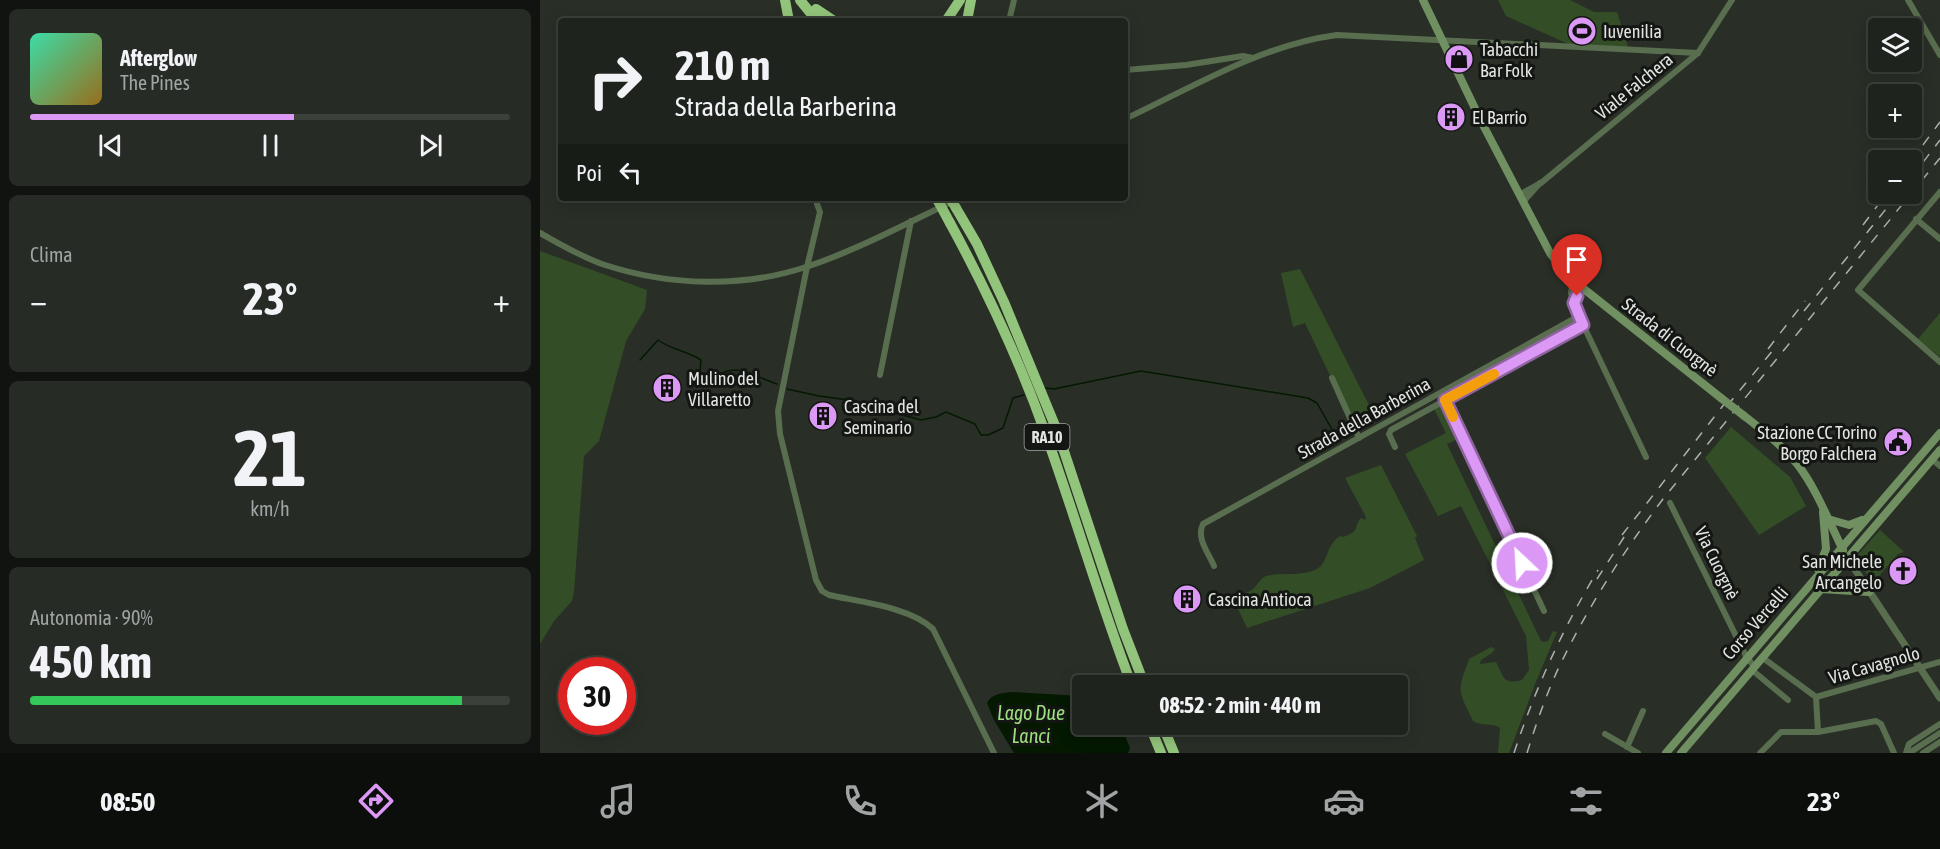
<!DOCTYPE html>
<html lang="it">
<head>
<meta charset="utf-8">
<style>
	body { margin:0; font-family:"Asap Condensed",sans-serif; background:#272b26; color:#f1f3f6; height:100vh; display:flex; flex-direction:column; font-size:22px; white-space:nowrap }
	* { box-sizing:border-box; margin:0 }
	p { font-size:20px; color:#a1a4a4 }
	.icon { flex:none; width:33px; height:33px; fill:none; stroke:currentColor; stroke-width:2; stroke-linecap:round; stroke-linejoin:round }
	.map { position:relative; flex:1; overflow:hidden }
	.side { display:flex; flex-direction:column; gap:9px; padding:9px; background:#111310; width:540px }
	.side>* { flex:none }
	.banner { position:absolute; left:18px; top:18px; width:570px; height:183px; border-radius:6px; box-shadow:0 3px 15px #0003,0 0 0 2px #3c403b; background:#1f231d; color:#f1f3f6; overflow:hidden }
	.controls { position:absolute; left:1328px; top:18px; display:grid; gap:12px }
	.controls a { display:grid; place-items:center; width:54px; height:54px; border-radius:6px; background:#1f231d; box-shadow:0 3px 15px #0003,0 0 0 2px #3c403b; font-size:30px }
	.speed { position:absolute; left:18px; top:657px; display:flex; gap:12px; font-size:30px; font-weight:700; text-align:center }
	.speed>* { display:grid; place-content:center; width:78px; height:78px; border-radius:50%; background:#1f231d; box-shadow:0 3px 15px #0003,0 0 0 2px #3c403b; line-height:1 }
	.speed .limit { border:9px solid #d22; background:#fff; color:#111 }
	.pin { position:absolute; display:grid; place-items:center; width:51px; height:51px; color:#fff; margin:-62px -26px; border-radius:50% 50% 50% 0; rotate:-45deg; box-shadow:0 0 6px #0007 }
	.pin .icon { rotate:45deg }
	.me { position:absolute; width:66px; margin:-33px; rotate:335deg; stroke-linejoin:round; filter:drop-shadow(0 0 4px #0008) }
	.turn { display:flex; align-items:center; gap:21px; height:126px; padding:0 18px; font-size:27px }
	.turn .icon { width:78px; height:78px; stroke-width:2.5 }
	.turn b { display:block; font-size:42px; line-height:51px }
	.then { display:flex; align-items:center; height:57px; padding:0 18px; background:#0003; gap:12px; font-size:22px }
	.big { font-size:45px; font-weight:700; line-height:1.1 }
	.side .widget { flex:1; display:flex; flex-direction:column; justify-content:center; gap:9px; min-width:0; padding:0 21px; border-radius:9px; background:#272b26 }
	.side .dial { align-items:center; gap:0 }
	.dial b { font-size:78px; line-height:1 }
	.song { display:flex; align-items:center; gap:18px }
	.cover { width:72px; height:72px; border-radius:9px; background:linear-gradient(135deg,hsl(160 70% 55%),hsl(40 70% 35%)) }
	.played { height:6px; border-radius:3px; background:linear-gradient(90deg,#db99f5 55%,#3c403b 55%) }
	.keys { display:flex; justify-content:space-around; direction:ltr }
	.heat { display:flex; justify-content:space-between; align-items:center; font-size:33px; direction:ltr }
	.charge { height:9px; border-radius:4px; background:linear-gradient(90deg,#34c759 90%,#3c403b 0) }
	.trip { position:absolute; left:532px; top:675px; width:336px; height:60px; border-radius:6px; background:#1f231d; box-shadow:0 3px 15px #0003,0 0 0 2px #3c403b; font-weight:700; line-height:60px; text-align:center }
	.tabs { display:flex; height:96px; justify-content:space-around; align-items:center; background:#0c0e0c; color:#a1a4a4 }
	.tabs .icon { width:42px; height:42px }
	.tabs .current { color:#db99f5 }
	.tabs b { font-size:27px; color:#f1f3f6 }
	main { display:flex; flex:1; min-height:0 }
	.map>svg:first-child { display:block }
</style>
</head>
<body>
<main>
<section class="side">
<div class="widget">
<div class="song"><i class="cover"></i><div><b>Afterglow</b><p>The Pines</p></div></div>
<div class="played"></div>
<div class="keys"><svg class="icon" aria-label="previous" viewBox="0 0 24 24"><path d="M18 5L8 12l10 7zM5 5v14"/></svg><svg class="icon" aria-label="pause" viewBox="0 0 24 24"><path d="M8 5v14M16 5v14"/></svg><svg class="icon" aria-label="next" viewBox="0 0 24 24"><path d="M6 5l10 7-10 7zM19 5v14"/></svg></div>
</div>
<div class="widget"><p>Clima</p>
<div class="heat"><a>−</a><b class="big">23°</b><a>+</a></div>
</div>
<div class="widget dial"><b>21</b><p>km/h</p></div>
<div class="widget"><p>Autonomia · 90%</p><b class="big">450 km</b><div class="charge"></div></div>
</section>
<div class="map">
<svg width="1400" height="753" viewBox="0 0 1400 753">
	<rect width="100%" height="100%" fill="#292f27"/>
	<!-- green -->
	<g fill="#334e26">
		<path d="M958,0h72l24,12h23l11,35 -51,1 -71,-32z"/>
		<path d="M0,251l107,39 -2,19 -19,32 -27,100 -15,15 -10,136 -2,9 -18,20 -14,23z"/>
		<path d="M760,269l77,152 -20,11 -52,-109 -12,4 -12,-54z"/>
		<path d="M1400,313v44l-22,-18z"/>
		<path d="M903,404l17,34 -13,6 94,197 4,1 3,-1 5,-10 4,1 -22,52 -26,69h-11l2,-25c-8,-6 -17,-1 -27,-7 -4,-9 -10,-19 -12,-28 -2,-11 5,-24 8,-34l22,-12 4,2 -3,4 -11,7 -1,4 16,-2c7,12 6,24 26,18l7,-10 -3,-34 -65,-130 -23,10 -33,-62 41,-21 -12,-24z"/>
		<path d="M1191,427l59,50 16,29 -47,29 -54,-77z"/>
		<path d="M841,465l36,71 -2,2 9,22 -54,28 -123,40 -13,-28 2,-4c6,-3 13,-3 17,-7 5,-4 7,-11 13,-13 17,-4 35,1 51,-7 12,-7 8,-23 23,-33l3,1c18,-6 10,-10 18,-19l4,2 1,-3 -21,-39z"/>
		<path d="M1340,530l24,22 -6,2 -25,29 -18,-25z"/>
	</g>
	<!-- water -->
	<path fill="#041900" d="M473,692l70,4v28l38,1 9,23 -2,5h-114l-20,-33 -7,-17c5,-10 16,-10 26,-11z"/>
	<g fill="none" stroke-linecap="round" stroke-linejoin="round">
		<!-- stream -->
		<g stroke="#041900" stroke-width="1.5">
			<path d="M100,360l18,-20c14,10 29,11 43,20l-1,11 1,4c13,5 22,-5 34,-5 7,-1 33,11 42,14"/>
			<path d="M506,388l8,1 87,-18 167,27 9,5 21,37"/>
			<path d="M247,389l32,7 30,4 17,4 7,7 26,3 22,6 15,-3 10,-5 29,12 6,11h7l15,-7 10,-30 11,-3"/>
		</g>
		<!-- minor -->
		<g stroke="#596d4f" stroke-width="6">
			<path d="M1368,0l32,55"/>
			<path d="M469,21l5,-21"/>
			<path d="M585,70l61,-5 57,-9 10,2"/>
			<path d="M585,119c68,-32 136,-74 212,-84l361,18"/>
			<path d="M1400,192l-82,98 82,72"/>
			<path d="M979,195l22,-12 157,-130 34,-53"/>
			<path d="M983,202l17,-19"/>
			<path d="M277,204l3,8 -13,55 -29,144 2,23 36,146 6,11 7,4c31,7 81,12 104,34l61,124"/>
			<path d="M1376,219l24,20"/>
			<path d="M0,233c20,11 43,25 65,32 65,21 137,23 201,2 52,-17 105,-46 154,-69"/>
			<path d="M1033,279l-2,14 8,23 67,141"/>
			<path d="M340,375l31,-154"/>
			<path d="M792,378l27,60"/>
			<path d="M905,400l99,211"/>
			<path d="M855,447l-6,-13 2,-4 192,-105"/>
			<path d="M1392,459l8,7"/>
			<path d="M1130,503l77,155 8,9"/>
			<path d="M674,566c-6,-14 -18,-28 -11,-42l376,-208"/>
			<path d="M1223,658l53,39 124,-35"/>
			<path d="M1212,670l36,30"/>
			<path d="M1276,697l2,35"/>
			<path d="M1065,734l33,19"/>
			<path d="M1087,747l16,-36"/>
			<path d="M1220,753l21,-21h37l58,-11 5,3 13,29"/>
			<path d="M1366,753l3,-9 31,-20"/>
			<path d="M1369,753l31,-20"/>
			<path d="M1383,753l17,-11"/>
		</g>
		<!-- tertiary -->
		<path stroke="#596d4f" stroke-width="7" d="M1308,559l92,139"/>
		<!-- secondary -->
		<g stroke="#709061" stroke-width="8">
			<path d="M883,0l58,121 69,132 10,13 24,23 137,109"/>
			<path d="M1203,415c19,15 39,30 55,50 19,25 31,57 45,85"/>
			<path d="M1288,519l21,6 13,-5"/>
			<path d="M1278,569l8,-20 -3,-37"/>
			<path d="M1281,589l48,3"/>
			<path d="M1126,753l274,-320"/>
			<path d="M1141,753l259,-303"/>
		</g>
		<!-- motorway -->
		<g stroke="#93c47b" stroke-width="10">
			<path d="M245,0l4,21"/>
			<path d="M260,0l17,21"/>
			<path d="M276,9l18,12"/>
			<path d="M406,21l14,-21"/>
			<path d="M427,21l4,-21"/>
			<path d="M416,208l21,36 27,58 54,131 65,196 22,57"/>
			<path d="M410,223c37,68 70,138 96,212 30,83 54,168 86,251"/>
			<path d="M609,724l12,29"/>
			<path d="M622,724l12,29"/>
		</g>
		<!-- rail -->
		<g stroke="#adb0ab" stroke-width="1.5" stroke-dasharray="10 10" stroke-linecap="butt">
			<path d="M1371,161l29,-39"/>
			<path d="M1371,178l29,-38"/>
			<path d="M1323,225l23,-31"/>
			<path d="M1264,311l94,-117"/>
			<path d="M1228,349l37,-48"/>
			<path d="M1187,406l51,-62"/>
			<path d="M1082,535l107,-137"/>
			<path d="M1057,579l31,-48"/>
			<path d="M974,753c21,-64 49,-125 84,-183"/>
			<path d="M987,753c9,-29 19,-58 32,-86 29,-60 64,-115 104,-168l277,-341"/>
		</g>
		<!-- secondary-bridge -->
		<path stroke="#709061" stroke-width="8" d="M1181,398l22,17"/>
		<!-- motorway-bridge -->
		<g stroke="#93c47b" stroke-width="10">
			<path d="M410,198l6,10"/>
			<path d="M397,199l13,24"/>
		</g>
	</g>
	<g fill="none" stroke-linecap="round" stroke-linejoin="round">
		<!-- route casing -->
		<g stroke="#8e639f" stroke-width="15">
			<path id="route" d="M982,563l-77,-163 138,-75 -9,-22 3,-7"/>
		</g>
		<!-- route -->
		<use href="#route" stroke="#db99f5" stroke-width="10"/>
		<!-- slow -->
		<path stroke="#f59e0b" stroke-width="10" d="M913,417l-8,-17 49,-26"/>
	</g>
	<!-- icons -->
	<defs>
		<g id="stadium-disc" transform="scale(1.5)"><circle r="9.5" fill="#db99f5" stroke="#141613"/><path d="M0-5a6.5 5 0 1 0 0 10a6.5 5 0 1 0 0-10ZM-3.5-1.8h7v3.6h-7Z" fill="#111"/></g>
		<g id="shop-disc" transform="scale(1.5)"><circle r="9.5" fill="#db99f5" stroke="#141613"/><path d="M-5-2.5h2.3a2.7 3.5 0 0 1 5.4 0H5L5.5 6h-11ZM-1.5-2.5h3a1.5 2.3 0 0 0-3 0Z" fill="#111"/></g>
		<g id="building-disc" transform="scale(1.5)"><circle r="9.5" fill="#db99f5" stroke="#141613"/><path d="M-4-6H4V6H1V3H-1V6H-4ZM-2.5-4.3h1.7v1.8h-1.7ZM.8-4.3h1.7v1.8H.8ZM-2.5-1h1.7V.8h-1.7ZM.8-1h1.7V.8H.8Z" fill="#111"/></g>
		<g id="civic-disc" transform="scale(1.5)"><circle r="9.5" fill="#db99f5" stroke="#141613"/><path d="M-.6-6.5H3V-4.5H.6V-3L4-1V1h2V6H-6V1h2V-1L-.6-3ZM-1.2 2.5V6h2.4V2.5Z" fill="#111"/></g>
		<g id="church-disc" transform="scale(1.5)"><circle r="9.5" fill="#db99f5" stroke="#141613"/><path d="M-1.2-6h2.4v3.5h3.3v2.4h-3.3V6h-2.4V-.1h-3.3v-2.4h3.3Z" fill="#111"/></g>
	</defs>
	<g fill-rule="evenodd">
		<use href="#stadium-disc" x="1042" y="31"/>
		<use href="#shop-disc" x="919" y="59"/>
		<use href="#building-disc" x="911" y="117"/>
		<use href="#building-disc" x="127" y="388"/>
		<use href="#building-disc" x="283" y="416"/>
		<use href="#civic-disc" x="1358" y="442"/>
		<use href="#church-disc" x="1363" y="571"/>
		<use href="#building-disc" x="647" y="599"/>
	</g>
	<g text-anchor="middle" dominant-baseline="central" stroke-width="6" stroke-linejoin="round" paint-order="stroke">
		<!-- shield labels -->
		<rect fill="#141613" stroke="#a4a7a3" stroke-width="1.5" x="484.5" y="424" width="45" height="26" rx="4.5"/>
		<g font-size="16" font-weight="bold" fill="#e2e5e1">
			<text x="507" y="437">RA10</text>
		</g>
		<!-- poi labels -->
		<g font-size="18" fill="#e2e5e1" stroke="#141613" text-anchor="start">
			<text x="1063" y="31">Iuvenilia</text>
			<text x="940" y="49">Tabacchi<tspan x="940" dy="21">Bar Folk</tspan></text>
			<text x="932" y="117">El Barrio</text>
			<text x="148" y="378">Mulino del<tspan x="148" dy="21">Villaretto</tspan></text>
			<text x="304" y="406">Cascina del<tspan x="304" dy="21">Seminario</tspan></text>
			<text x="1337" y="432" text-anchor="end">Stazione CC Torino<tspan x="1337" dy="21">Borgo Falchera</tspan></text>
			<text x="1342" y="561" text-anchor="end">San Michele<tspan x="1342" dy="21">Arcangelo</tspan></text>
			<text x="668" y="599">Cascina Antioca</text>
		</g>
		<!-- street labels -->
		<g font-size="18" fill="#e2e5e1" stroke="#141613">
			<text transform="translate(1094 86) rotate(-39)">Viale Falchera</text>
			<text transform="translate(1130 337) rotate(38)">Strada di Cuorgnè</text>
			<text transform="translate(824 418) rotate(-29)">Strada della Barberina</text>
			<text transform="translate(1177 563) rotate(64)">Via Cuorgnè</text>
			<text transform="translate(1215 623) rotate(-49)">Corso Vercelli</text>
			<text transform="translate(1334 665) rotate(-16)">Via Cavagnolo</text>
		</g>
		<!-- water labels -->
		<g font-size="20" font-style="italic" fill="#9dde7d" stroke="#141613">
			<text x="491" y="712">Lago Due<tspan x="491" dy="23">Lanci</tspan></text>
		</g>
	</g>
</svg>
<div class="controls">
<a><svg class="icon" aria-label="layers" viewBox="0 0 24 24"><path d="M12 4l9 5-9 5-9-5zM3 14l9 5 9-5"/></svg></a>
<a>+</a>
<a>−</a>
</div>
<div class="speed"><div class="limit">30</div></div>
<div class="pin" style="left:1037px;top:296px;background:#d93025"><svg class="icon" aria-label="arrive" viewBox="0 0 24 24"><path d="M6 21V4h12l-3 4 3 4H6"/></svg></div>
<svg class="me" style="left:982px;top:563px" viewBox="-20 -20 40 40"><circle r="17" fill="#db99f5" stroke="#fff" stroke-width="3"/><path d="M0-11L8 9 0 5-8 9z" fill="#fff"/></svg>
<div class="trip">08:52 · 2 min · 440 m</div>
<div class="banner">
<div class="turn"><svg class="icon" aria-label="right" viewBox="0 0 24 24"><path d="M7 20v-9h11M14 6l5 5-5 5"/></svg><div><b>210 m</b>Strada della Barberina</div></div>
<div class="then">Poi<svg class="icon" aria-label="left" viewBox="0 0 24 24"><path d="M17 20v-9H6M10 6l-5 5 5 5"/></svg></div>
</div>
</div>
</main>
<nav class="tabs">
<b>08:50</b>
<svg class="icon current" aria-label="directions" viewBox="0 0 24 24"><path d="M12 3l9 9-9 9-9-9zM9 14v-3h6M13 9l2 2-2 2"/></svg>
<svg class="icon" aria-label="music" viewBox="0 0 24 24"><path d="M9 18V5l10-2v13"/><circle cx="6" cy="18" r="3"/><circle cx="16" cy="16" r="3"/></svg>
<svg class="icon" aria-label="phone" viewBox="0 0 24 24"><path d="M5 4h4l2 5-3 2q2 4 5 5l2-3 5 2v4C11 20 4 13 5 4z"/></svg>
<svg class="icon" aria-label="climate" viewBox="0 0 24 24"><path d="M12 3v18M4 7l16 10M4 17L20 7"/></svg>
<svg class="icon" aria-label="car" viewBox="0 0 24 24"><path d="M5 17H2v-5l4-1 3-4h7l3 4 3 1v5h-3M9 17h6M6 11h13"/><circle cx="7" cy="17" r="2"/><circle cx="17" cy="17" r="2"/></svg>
<svg class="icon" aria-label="filters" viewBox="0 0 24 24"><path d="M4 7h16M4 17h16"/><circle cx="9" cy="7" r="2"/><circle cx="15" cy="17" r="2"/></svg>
<b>23°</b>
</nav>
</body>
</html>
